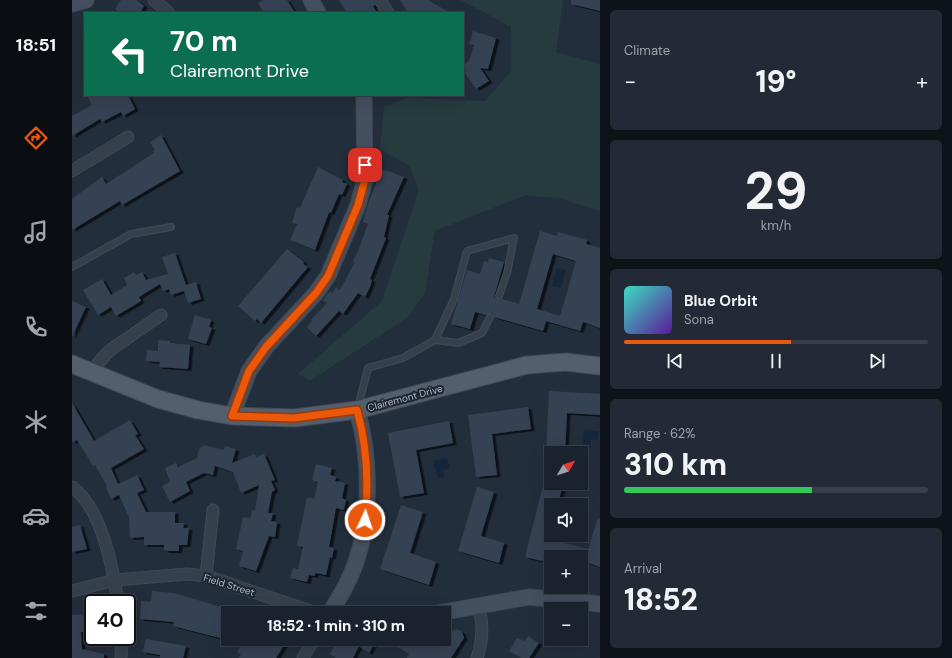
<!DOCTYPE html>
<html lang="en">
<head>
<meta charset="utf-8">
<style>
	body { margin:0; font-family:"DM Sans",sans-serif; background:#232a35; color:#f1f3f6; height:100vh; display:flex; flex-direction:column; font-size:15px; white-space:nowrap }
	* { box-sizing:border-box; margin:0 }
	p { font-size:13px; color:#9fa4aa }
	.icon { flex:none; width:22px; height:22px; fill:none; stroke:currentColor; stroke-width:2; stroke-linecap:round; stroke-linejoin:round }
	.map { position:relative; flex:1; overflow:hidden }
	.details { display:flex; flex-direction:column; gap:10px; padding:10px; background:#0e1319; width:352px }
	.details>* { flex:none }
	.guide { position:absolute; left:12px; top:12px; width:380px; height:84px; border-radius:0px; box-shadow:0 4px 16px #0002,0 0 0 1px #383f49; background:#0b6e4f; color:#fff; overflow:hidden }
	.needle { width:26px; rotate:51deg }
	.fabs { position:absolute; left:472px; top:446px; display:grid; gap:8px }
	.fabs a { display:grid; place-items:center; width:44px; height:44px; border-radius:0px; background:#1a222d; box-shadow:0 4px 16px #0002,0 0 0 1px #383f49; font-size:20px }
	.speed { position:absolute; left:12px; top:594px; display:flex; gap:8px; font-size:20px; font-weight:700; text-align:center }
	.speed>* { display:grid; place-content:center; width:52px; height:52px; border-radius:50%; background:#1a222d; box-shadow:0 4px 16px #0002,0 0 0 1px #383f49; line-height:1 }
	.speed .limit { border:2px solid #111; border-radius:6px; background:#fff; color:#111 }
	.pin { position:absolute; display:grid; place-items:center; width:34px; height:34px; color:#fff; margin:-17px; border-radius:8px; box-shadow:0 2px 6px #0006 }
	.me { position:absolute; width:44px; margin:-22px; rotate:3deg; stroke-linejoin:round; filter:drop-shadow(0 0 3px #0008) }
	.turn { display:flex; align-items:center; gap:14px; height:84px; padding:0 20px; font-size:18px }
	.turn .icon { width:52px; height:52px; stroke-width:2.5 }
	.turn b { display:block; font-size:28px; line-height:34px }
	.big { font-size:30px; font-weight:800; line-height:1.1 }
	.details .widget { flex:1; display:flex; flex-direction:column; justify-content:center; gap:6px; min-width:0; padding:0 14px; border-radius:6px; background:#232a35 }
	.details .dial { align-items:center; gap:0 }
	.dial b { font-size:52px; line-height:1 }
	.song { display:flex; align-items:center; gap:12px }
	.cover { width:48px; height:48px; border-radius:6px; background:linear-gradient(135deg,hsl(170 70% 55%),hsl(270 70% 35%)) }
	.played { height:4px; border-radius:2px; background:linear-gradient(90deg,#ea580c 55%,#383f49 55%) }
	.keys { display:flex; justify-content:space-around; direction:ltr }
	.heat { display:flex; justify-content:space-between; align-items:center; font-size:22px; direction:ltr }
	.charge { height:6px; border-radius:3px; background:linear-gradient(90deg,#34c759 62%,#383f49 0) }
	.trip { position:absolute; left:149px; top:606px; width:230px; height:40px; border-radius:0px; background:#1a222d; box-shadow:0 4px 16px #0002,0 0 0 1px #383f49; font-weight:800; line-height:40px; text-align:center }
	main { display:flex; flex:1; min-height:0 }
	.tabs { display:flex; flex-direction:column; width:72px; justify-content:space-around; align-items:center; background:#0a0e12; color:#9fa4aa }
	.tabs .icon { width:28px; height:28px }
	.tabs .active { color:#ea580c }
	.tabs b { font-size:18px; color:#f1f3f6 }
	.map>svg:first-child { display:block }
</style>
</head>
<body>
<main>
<nav class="tabs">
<b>18:51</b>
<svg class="icon active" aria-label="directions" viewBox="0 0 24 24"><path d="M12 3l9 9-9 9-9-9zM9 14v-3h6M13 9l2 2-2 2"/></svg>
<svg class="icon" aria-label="music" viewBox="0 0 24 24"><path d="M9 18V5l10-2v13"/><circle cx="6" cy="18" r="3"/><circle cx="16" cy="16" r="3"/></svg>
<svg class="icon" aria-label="phone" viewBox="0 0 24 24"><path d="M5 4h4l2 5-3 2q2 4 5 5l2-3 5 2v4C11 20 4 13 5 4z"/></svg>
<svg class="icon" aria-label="climate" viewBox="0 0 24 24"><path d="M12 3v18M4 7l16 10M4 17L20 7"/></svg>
<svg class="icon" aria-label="car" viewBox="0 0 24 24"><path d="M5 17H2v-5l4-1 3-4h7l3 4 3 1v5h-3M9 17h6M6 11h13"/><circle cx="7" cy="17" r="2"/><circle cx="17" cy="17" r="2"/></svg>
<svg class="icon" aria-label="filters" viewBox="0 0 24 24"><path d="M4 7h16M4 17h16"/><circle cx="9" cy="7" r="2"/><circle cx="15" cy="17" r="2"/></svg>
</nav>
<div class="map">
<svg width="528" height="658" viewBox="0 0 528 658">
	<defs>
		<filter id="shadow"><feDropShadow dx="3.5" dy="2" stdDeviation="0" flood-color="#0009"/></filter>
	</defs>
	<rect width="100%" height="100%" fill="#232e3c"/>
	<!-- green -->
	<path fill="#253b3d" d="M389,0h102l-7,52 44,12v147l-39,-12 -35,-4 -91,36 -10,62 -17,24 -98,64 -12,-7 84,-73 37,-111 -10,-24 -29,-17 4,-42 23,-9 78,3 26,-30v-44z"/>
	<!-- water -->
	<g fill="#16263a">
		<path d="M485,268l9,2 -5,18 -9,-2z"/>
		<path d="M512,430l15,1 -1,9 -7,-1v10l-8,-1z"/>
		<path d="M375,458l3,10 -7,2 2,7 -7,2 -5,-18z"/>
	</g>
	<!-- building -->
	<g fill="#344252" fill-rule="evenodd" filter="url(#shadow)">
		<path d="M49,0h15l8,6 -4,7h-19l-6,-4z"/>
		<path d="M191,0h24l8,13h-31l-6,-10z"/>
		<path d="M267,0h34l2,5 -2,1 4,7h-30z"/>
		<path d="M328,0h28l23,13h-43z"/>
		<path d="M499,0h29v11l-29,-7z"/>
		<path d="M401,31l23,7 -8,31 -8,-1 9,13 -13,8 -12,-17 2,-2 -3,-5 6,-4 5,-16 -5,-1z"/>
		<path d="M15,95h41l7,14 -12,7 -2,-4 -19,10 -2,-3 -28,17v-20l20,-11z"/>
		<path d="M89,135l19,36 -58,34 -2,-4 -48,29v-31l30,-22 4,7 48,-31 -1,-2 2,-1 -5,-8z"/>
		<path d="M246,167l25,13 -1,2 5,2 -5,11 -3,-1 -8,19 -2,-1 -14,38 -25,-10 7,-16 -5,-1 5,-16 3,1z"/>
		<path d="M310,169l22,8 -17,38h2l-5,22 2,1 -16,41 2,1 -2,7 -5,10 -7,-4 -15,21 -4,-3 -23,25 -9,-9 5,-6 -1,-1 16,-17 -4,-3 7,-9 2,2 4,-6 4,3 15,-28 -2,-1 5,-10 10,-27 -5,-2 6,-21z"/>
		<path d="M468,231l17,5 1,-4 29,8 -1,4 14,4v80l-17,-6 -3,9 -34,-10 -3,10 -49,-14 -2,-4 -6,2 -11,-3 -5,17 -19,-5 16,-54 13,4 4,-13 4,1 1,-4 15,4 -10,35 4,3 4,-1 17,5zM481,254l23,7 -16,55 -23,-7z"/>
		<path d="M215,249l17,13 -1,2 5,3 -47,56 -4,-4 -2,2 -17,-15z"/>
		<path d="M103,253l11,32 10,-3 5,17 -13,4 -4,-12 -13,4 -2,-6 -6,2 -3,-7 -21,13 2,4 -25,15 -5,-9 -13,8 -15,-25 19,-11 9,16 16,-10 -3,-7 10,-6 2,3 6,-3 4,8 22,-6 -6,-17z"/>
		<path d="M0,301l14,6 -14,30z"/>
		<path d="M123,315l16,5 -2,7 3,1 -6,16 -18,-5z"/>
		<path d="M86,340l12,1v2l20,2 -2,24 -29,-2 1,-5 -14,-1 1,-11 11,1z"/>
		<path d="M477,391l51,3v21l-33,-2 -2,40h-19z"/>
		<path d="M0,403l22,38 36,-21 8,14 -3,1 9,14 -33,19 7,16 19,-9 7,15 -7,3 9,19h29v11h9l-1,5h6l-2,17h-8v6h-13l-2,-1v-5h-20v-8l-14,1 -1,-21 -10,-22 -8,4 -5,-12 1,-1 -12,-21 -2,1 -16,-26 -5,2z"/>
		<path d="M456,407l3,22 -39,5 5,41 -21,2 -8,-62z"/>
		<path d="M377,421l4,22 -37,7 8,43 -24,4 -12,-64z"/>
		<path d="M132,445l20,5 1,-4 11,3 -4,14 23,-9 1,3 8,-3 11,26 -4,1 4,9 -3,2 -4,21h5l-2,8 6,1 -2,15 -6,-1 -13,35 -17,-5 4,-15 -7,-2 7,-32 5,1 3,-1 1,-7 3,1 4,-26 -18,8 -8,-21 -18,-6 -2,9 -9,-2 -18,9 4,9 -20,11 -8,-16 8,-4 -5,-14 11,-5 2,4 19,-9 2,-9z"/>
		<path d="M244,464l16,4 -2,7 6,2 -1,4 10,2 -3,15 4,2 -2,10 -8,-2 -7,39 5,1 -2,10 -2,-1 -4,18 -11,-2v3l-6,-1 -2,7 -17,-4 3,-10 5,1 5,-22 -6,-1 10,-49 7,2 4,-17 -6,-2z"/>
		<path d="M476,466h3v17h12l-5,22h-7v27l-2,7 39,10 10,-31 2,1v48l-16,-6 2,-4h-35v6l-26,-6z"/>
		<path d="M405,487l17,5 -13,44 23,7 -5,20 -41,-12z"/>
		<path d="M329,505l22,7 -13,41 26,9 -7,23 -49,-16z"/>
		<path d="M8,525l7,24 -15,3v-25z"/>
		<path d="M80,591l22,2 54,16v31l-55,-14 1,-4 -34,-3 1,-18 10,1z"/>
		<path d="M21,614v18h-12l1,17 22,5v4h-32v-43z"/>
		<path d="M372,627l6,4 7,-2 5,3 2,6 -13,20h-44l2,-4 -11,-7 4,-8h42z"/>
		<path d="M456,636l11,7 -10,15h-8l-12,-7 8,-13 8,3z"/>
		<path d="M74,639l40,7 -3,12h-23v-3l-17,-3z"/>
		<path d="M157,639h59l-12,19h-38l3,-3 -4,-3 4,-6z"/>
		<path d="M274,639l13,7 -6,12h-17l-6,-4 7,-13 6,4z"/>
		<path d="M293,639h12l-8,14 -9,-6z"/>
	</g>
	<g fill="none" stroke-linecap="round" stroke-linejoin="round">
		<!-- lane casing -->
		<g stroke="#404955" stroke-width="8">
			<g id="lane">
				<path d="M0,267l59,-33 40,-7"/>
				<path d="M418,317l-8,16 -24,10 -23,-3 19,-41 13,-48 47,-13 -7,35 -8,23"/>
				<path d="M286,407l10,-39 35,-10 32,-18"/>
			</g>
		</g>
		<!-- street casing -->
		<g stroke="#404955" stroke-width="13">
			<g id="street">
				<path d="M82,0l14,12"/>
				<path d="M308,0l8,13"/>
				<path d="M0,171l56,-34"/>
				<path d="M19,372l14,-17 8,-7 48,-33"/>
				<path d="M0,487c30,21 41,81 46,116"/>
				<path d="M134,576l7,-66"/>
				<path d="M0,591l43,-11 72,-6 19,2 110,37"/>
				<path d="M49,658l1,-21"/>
				<path d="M231,658l11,-19"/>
				<path d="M405,658c6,-17 6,-35 2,-52"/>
			</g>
		</g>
		<!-- secondary casing -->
		<g stroke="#404955" stroke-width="17">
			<g id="secondary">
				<path d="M239,0l7,13"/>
				<path d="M0,4l14,-4"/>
				<path d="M160,416l17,-45 17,-24 50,-54 12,-17 30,-71 7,-26 -1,-84"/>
				<path d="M258,613c6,-10 13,-21 18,-32 24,-48 24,-120 9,-171"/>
				<path d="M366,613l91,-16 71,7"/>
			</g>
		</g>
		<!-- primary casing -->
		<g stroke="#404955" stroke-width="19">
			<path id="primary" d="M0,364l86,35 40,11 34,6 63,2 62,-8 170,-45 39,-3 34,4"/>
		</g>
		<!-- lane -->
		<use href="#lane" stroke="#36404c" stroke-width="5.5"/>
		<!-- street -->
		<use href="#street" stroke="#36404c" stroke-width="11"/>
		<!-- secondary -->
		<use href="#secondary" stroke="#444f60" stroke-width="15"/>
		<!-- primary -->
		<use href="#primary" stroke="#545f6d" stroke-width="17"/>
	</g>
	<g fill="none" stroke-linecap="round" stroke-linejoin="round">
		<!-- route casing -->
		<g stroke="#983908" stroke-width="10">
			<path id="route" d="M293,165v14l-7,26 -30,71 -12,17 -50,54 -17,24 -17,45 62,2 63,-8c10,36 12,73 8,110"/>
		</g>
		<!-- route -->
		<use href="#route" stroke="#ea580c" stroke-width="7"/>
	</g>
	<g text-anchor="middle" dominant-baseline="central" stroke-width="4" stroke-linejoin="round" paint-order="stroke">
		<!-- street labels -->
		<g font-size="10" fill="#b2bbc8" stroke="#1c2531">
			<text transform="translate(333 398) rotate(-15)">Clairemont Drive</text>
			<text transform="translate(157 585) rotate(17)">Field Street</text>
		</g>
	</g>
</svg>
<div class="fabs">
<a><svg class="needle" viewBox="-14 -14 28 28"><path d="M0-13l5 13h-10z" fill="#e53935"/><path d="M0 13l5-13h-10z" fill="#9fa4aa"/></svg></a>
<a><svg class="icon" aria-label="sound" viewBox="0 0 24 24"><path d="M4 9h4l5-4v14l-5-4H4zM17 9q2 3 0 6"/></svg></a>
<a>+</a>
<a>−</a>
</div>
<div class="speed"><div class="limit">40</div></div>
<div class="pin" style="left:293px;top:165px;background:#d93025"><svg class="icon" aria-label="arrive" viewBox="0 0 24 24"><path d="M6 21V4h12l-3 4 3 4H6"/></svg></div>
<svg class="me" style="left:293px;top:520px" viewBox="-20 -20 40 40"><circle r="17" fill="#ea580c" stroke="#fff" stroke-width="3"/><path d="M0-11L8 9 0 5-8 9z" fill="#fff"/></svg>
<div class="trip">18:52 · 1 min · 310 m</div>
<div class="guide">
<div class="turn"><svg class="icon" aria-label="left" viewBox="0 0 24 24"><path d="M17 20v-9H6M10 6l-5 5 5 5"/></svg><div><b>70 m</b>Clairemont Drive</div></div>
</div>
</div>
<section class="details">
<div class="widget"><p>Climate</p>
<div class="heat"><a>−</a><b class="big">19°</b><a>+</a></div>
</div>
<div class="widget dial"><b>29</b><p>km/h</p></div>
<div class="widget">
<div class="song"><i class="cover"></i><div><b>Blue Orbit</b><p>Sona</p></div></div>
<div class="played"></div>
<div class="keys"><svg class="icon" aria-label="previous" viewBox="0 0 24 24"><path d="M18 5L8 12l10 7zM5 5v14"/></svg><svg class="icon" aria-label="pause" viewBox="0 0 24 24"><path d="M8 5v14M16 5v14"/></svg><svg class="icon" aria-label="next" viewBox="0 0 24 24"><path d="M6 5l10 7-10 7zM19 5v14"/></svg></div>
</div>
<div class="widget"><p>Range · 62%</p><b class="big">310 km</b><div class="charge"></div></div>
<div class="widget"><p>Arrival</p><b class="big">18:52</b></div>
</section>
</main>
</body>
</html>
